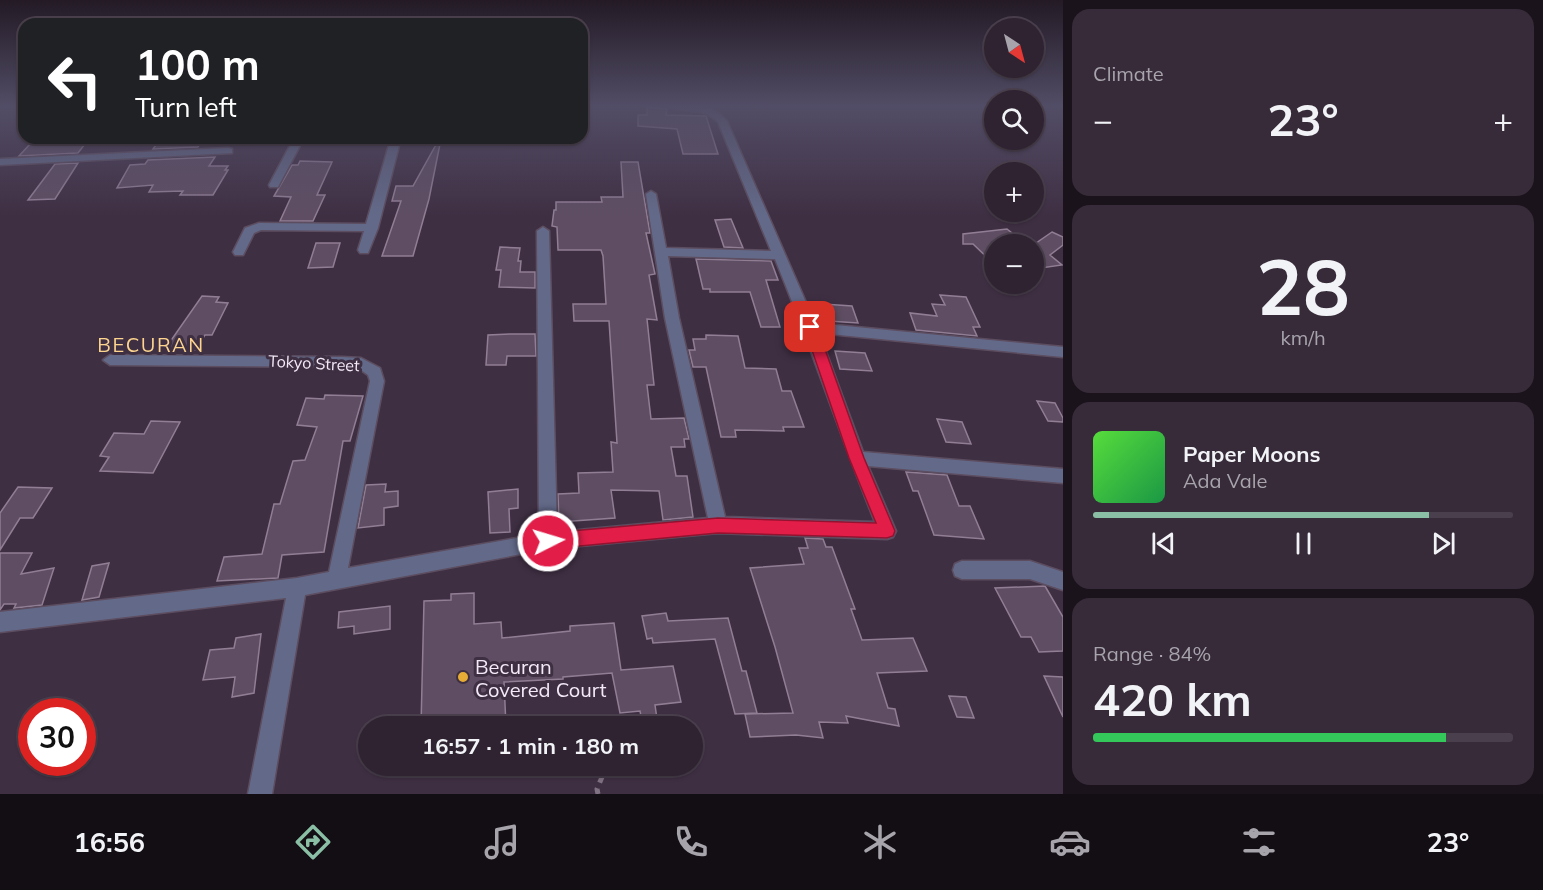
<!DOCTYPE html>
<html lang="en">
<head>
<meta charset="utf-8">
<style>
	body { margin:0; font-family:Mulish,sans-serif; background:#372b3a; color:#f1f3f6; height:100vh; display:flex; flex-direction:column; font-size:22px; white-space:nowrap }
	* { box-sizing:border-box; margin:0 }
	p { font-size:20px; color:#a7a4ac }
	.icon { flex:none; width:33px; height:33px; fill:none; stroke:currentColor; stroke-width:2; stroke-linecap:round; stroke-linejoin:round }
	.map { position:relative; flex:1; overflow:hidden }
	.details { display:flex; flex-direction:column; gap:9px; padding:9px; background:#1a131c; width:480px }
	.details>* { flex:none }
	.hud { position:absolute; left:18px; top:18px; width:570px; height:126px; border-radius:18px; box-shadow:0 2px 4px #0004,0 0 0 2px #4a404d; background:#202124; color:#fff; overflow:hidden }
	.needle { width:39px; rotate:144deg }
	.controls { position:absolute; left:984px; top:18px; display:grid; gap:12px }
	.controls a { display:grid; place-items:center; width:60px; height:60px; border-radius:50%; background:#2f2332; box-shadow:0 2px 4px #0004,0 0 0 2px #4a404d; font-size:30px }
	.speed { position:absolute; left:18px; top:698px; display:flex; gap:12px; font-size:30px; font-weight:700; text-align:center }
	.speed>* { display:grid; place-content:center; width:78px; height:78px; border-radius:50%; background:#2f2332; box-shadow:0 2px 4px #0004,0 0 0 2px #4a404d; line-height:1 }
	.speed .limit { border:9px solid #d22; background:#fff; color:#111 }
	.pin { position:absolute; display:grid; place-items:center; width:51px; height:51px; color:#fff; margin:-26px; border-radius:12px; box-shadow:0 3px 9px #0006 }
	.me { position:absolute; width:66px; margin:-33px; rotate:85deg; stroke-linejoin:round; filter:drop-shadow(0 0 4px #0008) }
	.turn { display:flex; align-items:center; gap:21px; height:126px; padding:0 18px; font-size:27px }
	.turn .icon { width:78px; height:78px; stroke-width:2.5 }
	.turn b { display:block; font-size:42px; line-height:51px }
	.big { font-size:45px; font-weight:700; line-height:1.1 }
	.details .widget { flex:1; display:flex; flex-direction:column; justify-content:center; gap:9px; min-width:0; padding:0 21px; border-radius:18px; background:#372b3a }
	.details .dial { align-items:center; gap:0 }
	.dial b { font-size:78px; line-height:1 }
	.song { display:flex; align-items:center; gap:18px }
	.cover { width:72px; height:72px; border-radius:9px; background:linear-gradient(135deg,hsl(110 70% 55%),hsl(140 70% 35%)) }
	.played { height:6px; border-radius:3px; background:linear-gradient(90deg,#8abfa5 80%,#4a404d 80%) }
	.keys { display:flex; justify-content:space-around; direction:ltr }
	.heat { display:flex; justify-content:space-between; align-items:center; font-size:33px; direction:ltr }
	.charge { height:9px; border-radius:4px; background:linear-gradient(90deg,#34c759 84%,#4a404d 0) }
	.trip { position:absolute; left:358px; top:716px; width:345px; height:60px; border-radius:30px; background:#2f2332; box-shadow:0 2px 4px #0004,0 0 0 2px #4a404d; font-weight:700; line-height:60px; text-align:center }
	.tab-bar { display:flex; height:96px; justify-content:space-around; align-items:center; background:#130e14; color:#a7a4ac }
	.tab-bar .icon { width:42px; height:42px }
	.tab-bar .active { color:#8abfa5 }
	.tab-bar b { font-size:27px; color:#f1f3f6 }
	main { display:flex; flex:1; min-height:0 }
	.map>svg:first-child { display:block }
</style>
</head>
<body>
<main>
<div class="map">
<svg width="1063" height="794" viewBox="0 0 1063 794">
	<rect width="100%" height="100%" fill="#3f2f43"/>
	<!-- building -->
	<g fill="#5f4e63" stroke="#917e95" stroke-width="1.5">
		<path d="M647,107l20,2 -1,6 40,1 12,38h-35l-6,-25 -39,-3v-11h9z"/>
		<path d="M203,138l-5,9 -45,2 5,-7 5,-3z"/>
		<path d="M88,140l-10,13 -59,3 12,-13z"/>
		<path d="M437,143l3,1 -11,55 -16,57h-31l19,-55h-9l4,-15h17z"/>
		<path d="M215,157l-6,9h19l-3,4h3l-15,25h-33l3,-4 -34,1 4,-7 -36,3 13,-23 15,-1 3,-4z"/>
		<path d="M300,161l32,1 -15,33h8l-12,26h-33l11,-24 -17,-1 18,-31h6z"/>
		<path d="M621,162h17l12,71h-4l9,41 -6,1 8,45 -10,-1 7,66h-7l4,34 33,-1 5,21h-5l1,8h-14l5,29h11l6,41 -30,3 -4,-29 -48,-1 4,28 -56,4 -1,-28 21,-1 -1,-20 35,-1 -2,-30 6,1 -8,-122h-35l-1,-17h33l-3,-48 -2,-6h-43l-1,-23 -5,-1 2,-16h2v-8h46l-1,-5h22z"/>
		<path d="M78,163l-23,36 -27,1 27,-36z"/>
		<path d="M731,219l12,29 -19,-1 -9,-27z"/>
		<path d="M1007,229l19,15h-32v20l-21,-20h-10v-10z"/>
		<path d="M1052,232l11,5v8l-13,10 12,10 -28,4v-28l2,2z"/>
		<path d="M316,243h24l-7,24 -25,1z"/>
		<path d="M500,247l20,1 -2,13h3l-1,11h15v16l-36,-1 2,-17h-5z"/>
		<path d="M696,259l75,2 7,19h-12l14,47h-19l-11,-35h-40v-3h-7z"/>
		<path d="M940,295l26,2 14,30h-7l4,9 -61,-6 -6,-17 27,3 -5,-12 13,1z"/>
		<path d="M202,296l17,1 -3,5 12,1 -16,32h-7l-8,15 -32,-1z"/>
		<path d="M823,304l29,2 6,17 -30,-2z"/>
		<path d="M510,334h25l1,22h-29l-1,9h-20l2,-30z"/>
		<path d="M706,335l32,1 7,32 31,1 6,22h9l13,36h-21l1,4 -49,-1 1,7h-15l-15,-70h-13l-4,-17h6l-2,-11h13z"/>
		<path d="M835,351l30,2 7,18 -32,-2z"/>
		<path d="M325,395l38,1 -13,45h-7l-19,111 -42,3 -4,23 -61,3 7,-24 38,-3 12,-50h6l13,-43 12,-1 12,-33 -20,-2 9,-27 18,1z"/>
		<path d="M1037,401l18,2 8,15v4l-15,-1z"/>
		<path d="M937,419l25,3 9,22 -25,-2z"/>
		<path d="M151,421l29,1 -27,51 -53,-2 9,-14 -9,-1 14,-23 30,1z"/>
		<path d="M906,472l41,3 12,31h11l14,33 -50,-4 -16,-44h-5z"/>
		<path d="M386,484l-1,8 13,-1v15l-14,2v17l-26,3 8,-43z"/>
		<path d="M18,487l34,1 -19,30h-13l-20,32v-37z"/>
		<path d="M518,489v19l-9,1 1,23 -20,1 -2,-41z"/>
		<path d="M805,538l18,1 3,8h6l23,62h-4l11,31 51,-2 14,33 -50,2 11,35 7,1 4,17 -53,-10 2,7 -29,-1 4,16 -27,-3 -46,2 -5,-23 48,-1 -18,-66 -25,-79 54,-4 -5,-16h9z"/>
		<path d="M0,553h32l-11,21 33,-6 -12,37 -28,3 2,-4h-12l-4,6z"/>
		<path d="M109,563l-10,34 -17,3 10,-34z"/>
		<path d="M1045,586l18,31v34l-24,1 -8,-15h-10l-26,-49z"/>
		<path d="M474,593v31l27,-2 1,16 68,-7v-5l44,-3 7,47 52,-4 8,36 -26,3 3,21h-15l-3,-15 -20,2 -8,-40 -49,4v2l-59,3 2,44h-85l3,-125 27,-1v-6z"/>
		<path d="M390,606v23l-36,5v-8l-16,2 1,-16z"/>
		<path d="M666,613l2,8 60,-3 14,53h4l11,42 -22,1 -20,-75 -62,4 -1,-5 -5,1 -5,-23z"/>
		<path d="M261,634l-7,59 -22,4 3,-20 -32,3 7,-30 24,-2 2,-10z"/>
		<path d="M1044,676l19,1v40z"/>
		<path d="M949,696l17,1 8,21 -17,-1z"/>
	</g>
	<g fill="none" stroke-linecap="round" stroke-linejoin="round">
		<!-- minor casing -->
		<g stroke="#5c4d60" stroke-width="3">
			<g id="minor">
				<path d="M666,105c23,-1 45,-3 61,16l88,202 248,24v10l-244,-24 44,119 200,17v14l-195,-17 28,65 -3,6 -6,2 -169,-6 -170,16 -243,46 -33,199h-24l38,-196 -286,34v-20l297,-34 32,-6 41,-191 -2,-6 -10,-7 -16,-1 -232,-2 -7,-5 7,-5 232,2 19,1 19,10 4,13 -36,187 191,-34 -2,-303 6,-4 6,4 8,301 151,-14 -43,-200 -19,-124 5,-3 5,3 10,54 105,3 -53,-129c-18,-18 -36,-7 -52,-17zM668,256l107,3c36,87 65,176 100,263l-150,-5 -46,-199z"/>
				<path d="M294,138h10l-25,47 -1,2h-8l-1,-2z"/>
				<path d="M391,138h10l-23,90 -10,25h-8l-2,-3 6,-19 -103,-1 -7,3 -11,22h-8l-2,-3 12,-24 14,-5 107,1z"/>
				<path d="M228,148l4,1v4l-232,12v-6z"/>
				<path d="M962,561h68l33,11v18l-33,-11h-68l-7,-3 -2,-6 2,-6z"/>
			</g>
		</g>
		<!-- path -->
		<path stroke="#807283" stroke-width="5" stroke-dasharray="6 6" stroke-linecap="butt" d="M598,794l-1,-5 5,-12"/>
		<!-- minor -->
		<use href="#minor" fill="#636a89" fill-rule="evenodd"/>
	</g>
	<!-- sky -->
	<linearGradient id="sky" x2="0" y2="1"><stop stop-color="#231a25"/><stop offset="0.49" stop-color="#524d66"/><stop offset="1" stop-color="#524d66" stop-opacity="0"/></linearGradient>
	<rect width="1063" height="216" fill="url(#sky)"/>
	<!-- route -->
	<path fill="#e11d48" stroke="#92132f" stroke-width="1.5" d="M810,322l7,5 47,131 31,73 -2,5 -6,2 -169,-5 -170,16 -6,-3 -3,-5 3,-5 6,-3 170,-15 158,5 -27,-65 -45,-131z"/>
	<!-- markers -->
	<circle fill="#e6ad36" stroke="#3f2f43" stroke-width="2" cx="463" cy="677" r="6"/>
	<g text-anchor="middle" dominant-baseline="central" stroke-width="6" stroke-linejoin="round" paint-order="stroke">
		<!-- street labels -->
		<g font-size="16" fill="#f4eaf7" stroke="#3f2f43">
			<text transform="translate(314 363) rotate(3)">Tokyo Street</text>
		</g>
		<!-- quarter labels -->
		<g font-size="20" letter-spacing="1.5" fill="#fdd58e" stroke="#3f2f43">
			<text x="151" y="344">BECURAN</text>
		</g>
		<!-- near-poi labels -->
		<g font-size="20" fill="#f4eaf7" stroke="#3f2f43" text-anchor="start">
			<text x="475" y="666">Becuran<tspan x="475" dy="23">Covered Court</tspan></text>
		</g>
	</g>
</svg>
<div class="controls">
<a><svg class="needle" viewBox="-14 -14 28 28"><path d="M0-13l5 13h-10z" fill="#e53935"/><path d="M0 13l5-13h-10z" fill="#a7a4ac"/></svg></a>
<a><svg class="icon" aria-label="search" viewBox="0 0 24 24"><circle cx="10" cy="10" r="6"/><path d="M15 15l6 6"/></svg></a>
<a>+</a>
<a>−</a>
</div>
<div class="speed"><div class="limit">30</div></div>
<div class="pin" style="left:810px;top:327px;background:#d93025"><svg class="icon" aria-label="arrive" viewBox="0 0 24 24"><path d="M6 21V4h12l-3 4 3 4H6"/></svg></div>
<svg class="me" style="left:548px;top:541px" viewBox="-20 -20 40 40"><circle r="17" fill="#e11d48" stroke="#fff" stroke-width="3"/><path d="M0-11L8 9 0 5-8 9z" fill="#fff"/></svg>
<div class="trip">16:57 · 1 min · 180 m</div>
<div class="hud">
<div class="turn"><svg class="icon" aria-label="left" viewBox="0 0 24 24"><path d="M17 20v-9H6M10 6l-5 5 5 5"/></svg><div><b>100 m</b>Turn left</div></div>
</div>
</div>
<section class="details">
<div class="widget"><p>Climate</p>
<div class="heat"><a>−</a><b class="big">23°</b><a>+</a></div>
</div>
<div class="widget dial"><b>28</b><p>km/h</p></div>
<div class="widget">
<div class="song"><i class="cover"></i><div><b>Paper Moons</b><p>Ada Vale</p></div></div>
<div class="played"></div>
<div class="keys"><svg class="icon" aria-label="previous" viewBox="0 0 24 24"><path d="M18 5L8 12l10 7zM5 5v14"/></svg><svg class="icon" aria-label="pause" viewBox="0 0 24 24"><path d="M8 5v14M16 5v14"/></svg><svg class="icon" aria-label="next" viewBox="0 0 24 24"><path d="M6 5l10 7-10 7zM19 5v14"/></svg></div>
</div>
<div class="widget"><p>Range · 84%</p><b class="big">420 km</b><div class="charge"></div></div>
</section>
</main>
<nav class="tab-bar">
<b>16:56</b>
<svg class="icon active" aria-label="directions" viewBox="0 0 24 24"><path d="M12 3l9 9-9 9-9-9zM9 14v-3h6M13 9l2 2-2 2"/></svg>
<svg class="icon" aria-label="music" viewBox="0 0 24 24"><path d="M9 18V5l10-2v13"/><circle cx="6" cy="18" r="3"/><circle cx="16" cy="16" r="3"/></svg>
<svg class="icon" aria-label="phone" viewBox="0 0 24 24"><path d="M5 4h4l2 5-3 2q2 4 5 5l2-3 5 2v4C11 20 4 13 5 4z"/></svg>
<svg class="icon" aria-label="climate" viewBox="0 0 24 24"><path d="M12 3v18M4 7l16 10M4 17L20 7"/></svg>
<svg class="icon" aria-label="car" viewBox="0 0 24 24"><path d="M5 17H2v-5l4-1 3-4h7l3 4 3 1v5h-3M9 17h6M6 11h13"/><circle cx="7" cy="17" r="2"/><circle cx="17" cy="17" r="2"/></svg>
<svg class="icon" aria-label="filters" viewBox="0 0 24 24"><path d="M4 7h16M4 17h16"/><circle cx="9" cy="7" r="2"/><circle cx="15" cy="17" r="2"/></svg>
<b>23°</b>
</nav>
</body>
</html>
